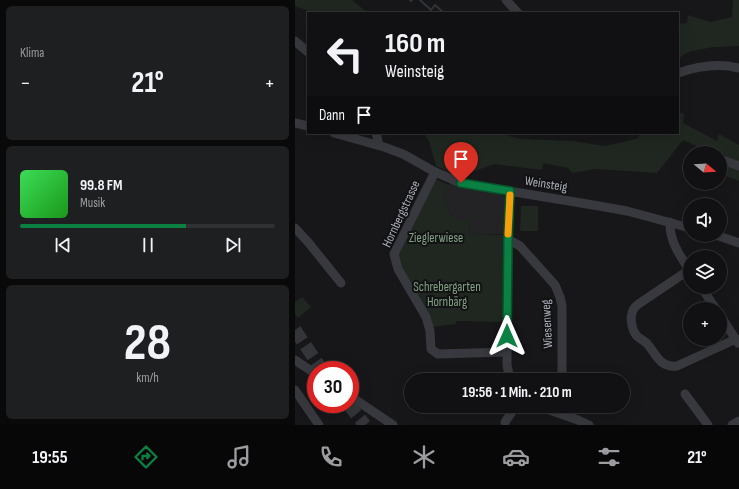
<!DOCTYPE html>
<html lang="de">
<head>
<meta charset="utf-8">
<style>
	body { margin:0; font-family:"Sofia Sans Condensed",sans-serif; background:#1e1f21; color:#f1f3f6; height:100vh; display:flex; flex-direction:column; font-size:15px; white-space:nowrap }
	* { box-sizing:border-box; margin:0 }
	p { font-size:13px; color:#9c9da0 }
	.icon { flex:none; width:22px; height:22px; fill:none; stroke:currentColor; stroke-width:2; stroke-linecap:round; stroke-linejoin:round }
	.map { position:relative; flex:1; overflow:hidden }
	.drawer { display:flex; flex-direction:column; gap:6px; padding:6px; background:#09090a; width:295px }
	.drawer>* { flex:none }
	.banner { position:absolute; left:12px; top:12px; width:372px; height:122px; border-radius:0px; box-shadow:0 4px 16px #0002,0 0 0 1px #303133; background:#111113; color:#f1f3f6; overflow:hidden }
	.needle { width:26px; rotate:108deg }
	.fabs { position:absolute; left:388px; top:146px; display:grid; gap:8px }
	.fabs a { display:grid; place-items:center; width:44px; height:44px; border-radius:50%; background:#111113; box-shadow:0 4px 16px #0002,0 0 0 1px #303133; font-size:20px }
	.speed { position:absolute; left:12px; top:361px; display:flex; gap:8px; font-size:20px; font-weight:700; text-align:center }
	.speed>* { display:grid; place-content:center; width:52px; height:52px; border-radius:50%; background:#111113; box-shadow:0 4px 16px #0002,0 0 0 1px #303133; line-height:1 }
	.speed .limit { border:6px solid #d22; background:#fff; color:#111 }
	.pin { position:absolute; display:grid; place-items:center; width:34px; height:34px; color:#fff; margin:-41px -17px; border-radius:50% 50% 50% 0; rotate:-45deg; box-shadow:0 0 4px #0007 }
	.pin .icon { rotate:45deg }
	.me { position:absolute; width:44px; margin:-22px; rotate:0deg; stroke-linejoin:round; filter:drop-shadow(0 0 3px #0008) }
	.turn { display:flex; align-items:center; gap:14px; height:84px; padding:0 12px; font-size:18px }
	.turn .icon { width:52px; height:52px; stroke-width:2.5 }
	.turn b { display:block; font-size:28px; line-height:34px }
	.then { display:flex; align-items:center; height:38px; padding:0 12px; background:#0003; gap:8px; font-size:15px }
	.big { font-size:30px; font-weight:700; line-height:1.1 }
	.drawer .card { flex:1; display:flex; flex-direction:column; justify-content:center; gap:6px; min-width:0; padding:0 14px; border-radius:6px; background:#1e1f21 }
	.drawer .dial { align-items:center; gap:0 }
	.dial b { font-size:52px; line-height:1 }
	.song { display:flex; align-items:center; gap:12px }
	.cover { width:48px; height:48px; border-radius:6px; background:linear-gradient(135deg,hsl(130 70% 55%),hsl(120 70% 35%)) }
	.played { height:4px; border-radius:2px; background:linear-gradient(90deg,#0b8043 65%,#303133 65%) }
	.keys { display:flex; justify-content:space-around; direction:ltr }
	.heat { display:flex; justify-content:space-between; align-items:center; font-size:22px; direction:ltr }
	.trip { position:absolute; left:109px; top:373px; width:226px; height:40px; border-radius:20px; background:#111113; box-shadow:0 4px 16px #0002,0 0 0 1px #303133; font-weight:700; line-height:40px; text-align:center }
	.tab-bar { display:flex; height:64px; justify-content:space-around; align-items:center; background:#070708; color:#9c9da0 }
	.tab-bar .icon { width:28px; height:28px }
	.tab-bar .on { color:#0b8043 }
	.tab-bar b { font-size:18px; color:#f1f3f6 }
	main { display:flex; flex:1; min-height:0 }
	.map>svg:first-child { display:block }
</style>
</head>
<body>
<main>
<section class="drawer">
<div class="card"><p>Klima</p>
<div class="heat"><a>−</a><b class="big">21°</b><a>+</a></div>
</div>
<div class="card">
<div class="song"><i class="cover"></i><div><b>99.8 FM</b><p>Musik</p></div></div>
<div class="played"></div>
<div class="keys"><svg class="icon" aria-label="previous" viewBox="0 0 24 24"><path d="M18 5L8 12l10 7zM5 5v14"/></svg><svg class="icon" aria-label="pause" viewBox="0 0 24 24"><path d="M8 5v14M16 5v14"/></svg><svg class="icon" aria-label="next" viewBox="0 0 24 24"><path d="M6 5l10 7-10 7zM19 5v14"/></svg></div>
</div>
<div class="card dial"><b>28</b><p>km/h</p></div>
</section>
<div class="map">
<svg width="444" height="425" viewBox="0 0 444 425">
	<rect width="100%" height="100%" fill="#171719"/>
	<!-- built -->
	<path fill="#232326" d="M155,183l18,6 31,4 6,4 -1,37h-35l1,-14h-12l-8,-7 -7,-17z"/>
	<!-- green -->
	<g fill="#1f2720">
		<path d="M0,0h57l16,13h-58l-4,-3 -11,-4z"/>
		<path d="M438,0h6v46l-26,1 -25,5 -10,7v-35l9,-1 1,-8 22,7 22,-5z"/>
		<path d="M383,112l6,2 -1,9 34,18 2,-7 20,11v36l-16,-6 1,-17 -4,-2v-3h-7l-30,-13 -26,33 -61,-4 -24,4 -4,-5 -25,-5 -1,7 -48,-6 -30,11 -13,-2 -15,-7 -7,-25 -5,-8h73l24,6 52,2 32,5 34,-8v-5h39z"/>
		<path d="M140,179l14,6 -6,11 7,17 8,7h12l-1,14 35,1v87l-48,-1v3l-24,3 -34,-61 -1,-13z"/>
		<path d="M226,206h17v25h-18z"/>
		<path d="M7,297l9,10 -13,11 -3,-4v-12z"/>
	</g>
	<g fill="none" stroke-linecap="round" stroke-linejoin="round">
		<!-- stream -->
		<g stroke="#2e363c" stroke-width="2">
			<path d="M115,0l1,1 1,-1"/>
			<path d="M125,0l11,10 4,-5 9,8"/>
		</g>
		<!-- highway-tunnel -->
		<g stroke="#343539" stroke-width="13" stroke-dasharray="13 6" stroke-linecap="butt">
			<path d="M0,330l27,40"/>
			<path d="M53,404l17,21"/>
		</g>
		<!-- minor -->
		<g stroke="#38393e" stroke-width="9">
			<path d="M211,0l12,13"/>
			<path d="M0,41l13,11"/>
			<path d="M383,73c20,-7 40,-10 61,-5"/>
			<path d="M0,123l13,3"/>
			<path d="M39,133l50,14 19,7 32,18 26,11 138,23 28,5 63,17"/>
			<path d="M81,133l3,12"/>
			<path d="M425,159l19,7"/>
			<path d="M140,172l-41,82 4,15 28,48 4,14 1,18 7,5 69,-2"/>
			<path d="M215,191l-2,50 -1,111v13l3,15"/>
			<path d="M375,222c-1,18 10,34 20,49"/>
			<path d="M0,228l13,14 33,41"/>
			<path d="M421,235l23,8"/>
			<path d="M213,241l5,1 7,4 35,39 5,12 2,9v74"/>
			<path d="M394,270l-49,33c-4,3 -7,5 -8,10 -2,6 0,18 5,23 4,4 9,5 12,10 8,10 12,22 28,20l59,-27"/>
			<path d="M406,287l15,22"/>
			<path d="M425,315l18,28"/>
			<path d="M0,360l21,14"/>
			<path d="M0,390l24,35"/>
			<path d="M390,394l23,31"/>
			<path d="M55,396l43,29"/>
			<path d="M243,406l40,14 11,5"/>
			<path d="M210,422l11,-16"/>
			<path d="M437,425l7,-4"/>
		</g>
	</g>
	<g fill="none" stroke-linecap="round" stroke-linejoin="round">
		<!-- route casing -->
		<g stroke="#07532c" stroke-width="10">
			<path id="route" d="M166,183l49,8 -2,50 -1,95"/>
		</g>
		<!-- route -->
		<use href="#route" stroke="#0b8043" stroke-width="7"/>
		<!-- slow -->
		<path stroke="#f59e0b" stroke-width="7" d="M213,234l2,-39"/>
	</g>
	<g text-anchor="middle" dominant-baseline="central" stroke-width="4" stroke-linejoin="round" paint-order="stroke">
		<!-- street labels -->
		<g font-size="13" fill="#aaaeb8" stroke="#121214">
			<text transform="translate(251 184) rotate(9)">Weinsteig</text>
			<text transform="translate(106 214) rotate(-65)">Hornbergstrasse</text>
			<text transform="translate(252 324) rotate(-93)">Wiesenweg</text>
		</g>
		<!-- park labels -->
		<g font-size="13" fill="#82a284" stroke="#121214">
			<text x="141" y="238">Zieglerwiese</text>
			<text x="152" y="287">Schrebergarten<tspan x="152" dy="15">Hornbärg</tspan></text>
		</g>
	</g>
</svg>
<div class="fabs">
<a><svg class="needle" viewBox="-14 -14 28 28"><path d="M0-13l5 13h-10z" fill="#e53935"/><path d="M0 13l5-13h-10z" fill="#9c9da0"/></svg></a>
<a><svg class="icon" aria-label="sound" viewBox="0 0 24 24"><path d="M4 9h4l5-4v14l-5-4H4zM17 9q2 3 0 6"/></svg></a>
<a><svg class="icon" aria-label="layers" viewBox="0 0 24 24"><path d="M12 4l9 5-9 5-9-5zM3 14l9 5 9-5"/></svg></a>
<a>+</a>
</div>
<div class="speed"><div class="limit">30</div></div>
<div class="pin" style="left:166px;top:183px;background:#d93025"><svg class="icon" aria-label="arrive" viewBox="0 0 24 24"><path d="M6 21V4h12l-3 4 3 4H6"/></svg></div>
<svg class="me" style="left:212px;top:336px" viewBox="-20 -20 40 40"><path d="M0-17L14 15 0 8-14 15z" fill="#0b8043" stroke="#fff" stroke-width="4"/></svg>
<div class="trip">19:56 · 1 Min. · 210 m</div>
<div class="banner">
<div class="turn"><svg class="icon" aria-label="left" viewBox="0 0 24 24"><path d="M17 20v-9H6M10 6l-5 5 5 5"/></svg><div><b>160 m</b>Weinsteig</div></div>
<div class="then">Dann<svg class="icon" aria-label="arrive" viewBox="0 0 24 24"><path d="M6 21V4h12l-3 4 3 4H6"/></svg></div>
</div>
</div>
</main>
<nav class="tab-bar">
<b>19:55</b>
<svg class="icon on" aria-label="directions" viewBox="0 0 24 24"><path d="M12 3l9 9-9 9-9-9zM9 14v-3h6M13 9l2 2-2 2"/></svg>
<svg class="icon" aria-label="music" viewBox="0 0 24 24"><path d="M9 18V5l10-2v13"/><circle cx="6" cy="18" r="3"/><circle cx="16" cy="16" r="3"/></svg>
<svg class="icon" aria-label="phone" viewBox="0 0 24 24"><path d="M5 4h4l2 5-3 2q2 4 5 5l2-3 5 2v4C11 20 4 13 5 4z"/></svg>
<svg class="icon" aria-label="climate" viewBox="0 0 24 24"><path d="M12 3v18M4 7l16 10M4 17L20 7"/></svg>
<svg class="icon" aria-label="car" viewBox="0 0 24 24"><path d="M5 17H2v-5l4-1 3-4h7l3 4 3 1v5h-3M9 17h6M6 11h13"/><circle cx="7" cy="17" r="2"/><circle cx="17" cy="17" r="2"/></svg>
<svg class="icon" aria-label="filters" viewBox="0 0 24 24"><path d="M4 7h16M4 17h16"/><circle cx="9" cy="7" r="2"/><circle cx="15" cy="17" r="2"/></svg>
<b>21°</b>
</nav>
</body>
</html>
